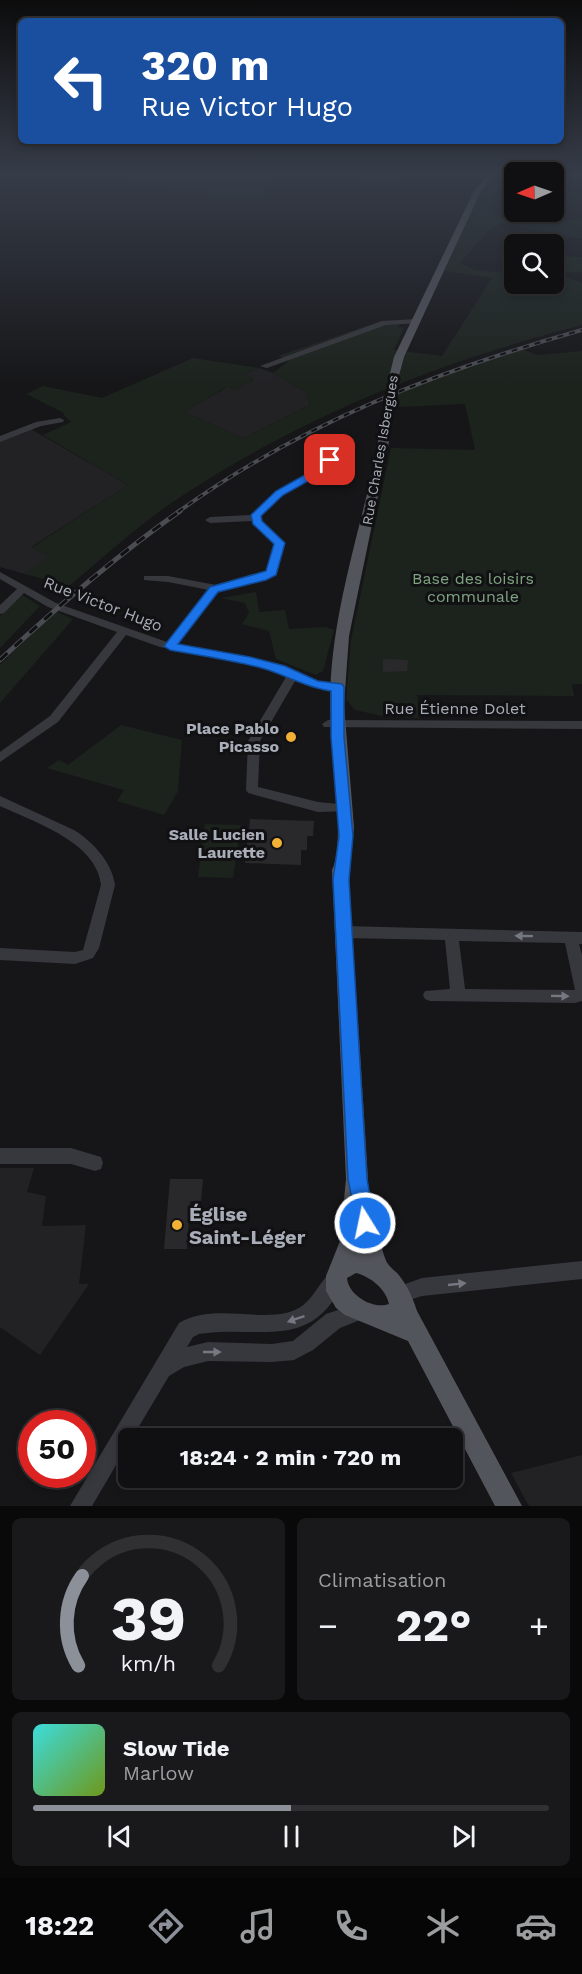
<!DOCTYPE html>
<html lang="fr">
<head>
<meta charset="utf-8">
<style>
	body { margin:0; font-family:"Work Sans",sans-serif; background:#19191b; color:#f1f3f6; height:100vh; display:flex; flex-direction:column; font-size:22px; white-space:nowrap }
	* { box-sizing:border-box; margin:0 }
	p { font-size:20px; color:#9c9d9f }
	.icon { flex:none; width:33px; height:33px; fill:none; stroke:currentColor; stroke-width:2; stroke-linecap:round; stroke-linejoin:round }
	.map { position:relative; height:1506px; overflow:hidden }
	.panel { display:flex; flex-direction:column; gap:12px; padding:12px; background:#09090a; flex:1 }
	.panel>* { flex:none }
	.hud { position:absolute; left:18px; top:18px; width:546px; height:126px; border-radius:9px; box-shadow:0 3px 9px #0003,0 0 0 2px #303032; background:#1a4fa0; color:#fff; overflow:hidden }
	.needle { width:39px; rotate:268deg }
	.tools { position:absolute; left:504px; top:162px; display:grid; gap:12px }
	.tools a { display:grid; place-items:center; width:60px; height:60px; border-radius:9px; background:#101012; box-shadow:0 3px 9px #0003,0 0 0 2px #303032; font-size:30px }
	.speed { position:absolute; left:18px; top:1410px; display:flex; gap:12px; font-size:30px; font-weight:700; text-align:center }
	.speed>* { display:grid; place-content:center; width:78px; height:78px; border-radius:50%; background:#101012; box-shadow:0 3px 9px #0003,0 0 0 2px #303032; line-height:1 }
	.speed .limit { border:9px solid #d22; background:#fff; color:#111 }
	.pin { position:absolute; display:grid; place-items:center; width:51px; height:51px; color:#fff; margin:-26px; border-radius:12px; box-shadow:0 3px 9px #0006 }
	.me { position:absolute; width:66px; margin:-33px; rotate:350deg; stroke-linejoin:round; filter:drop-shadow(0 0 4px #0008) }
	.turn { display:flex; align-items:center; gap:21px; height:126px; padding:0 24px; font-size:27px }
	.turn .icon { width:78px; height:78px; stroke-width:2.5 }
	.turn b { display:block; font-size:42px; line-height:51px }
	.big { font-size:45px; font-weight:700; line-height:1.1 }
	.panel .tile { flex:1; display:flex; flex-direction:column; justify-content:center; gap:9px; min-width:0; padding:0 21px; border-radius:9px; background:#19191b }
	.panel .dial { align-items:center; gap:0 }
	.dial svg { height:156px; overflow:visible; fill:none; stroke:#303032; stroke-width:7; stroke-linecap:round; text-anchor:middle }
	.dial text { fill:#f1f3f6; stroke:none }
	.song { display:flex; align-items:center; gap:18px }
	.cover { width:72px; height:72px; border-radius:9px; background:linear-gradient(135deg,hsl(180 70% 55%),hsl(80 70% 35%)) }
	.played { height:6px; border-radius:3px; background:linear-gradient(90deg,#8c9099 50%,#303032 50%) }
	.keys { display:flex; justify-content:space-around; direction:ltr }
	.heat { display:flex; justify-content:space-between; align-items:center; font-size:33px; direction:ltr }
	.panel .tiles { flex:1; display:grid; gap:12px; grid-template-columns:1fr 1fr }
	.tile:last-child { grid-column:span 2 }
	.trip { position:absolute; left:118px; top:1428px; width:345px; height:60px; border-radius:9px; background:#101012; box-shadow:0 3px 9px #0003,0 0 0 2px #303032; font-weight:700; line-height:60px; text-align:center }
	.dock { display:flex; height:96px; justify-content:space-around; align-items:center; background:#060607; color:#9c9d9f }
	.dock .icon { width:42px; height:42px }
	.dock .on { color:#8c9099 }
	.dock b { font-size:27px; color:#f1f3f6 }
	.map>svg:first-child { display:block }
</style>
</head>
<body>
<div class="map">
<svg width="582" height="1506" viewBox="0 0 582 1506">
	<rect width="100%" height="100%" fill="#161618"/>
	<!-- built -->
	<g fill="#222225">
		<path d="M113,175h118l-43,16z"/>
		<path d="M259,368l14,5 32,18 5,14 -66,33 -60,-26 43,-25 9,3 18,-10 -8,-6z"/>
		<path d="M29,428l99,57 -97,62 18,10 -24,17 -25,-7v-127z"/>
		<path d="M0,1168h34l-7,24 19,4 -4,30 44,-1 -7,59h10l-49,71 -40,-28z"/>
		<path d="M582,1455v51h-53l-18,-33z"/>
	</g>
	<!-- green -->
	<g fill="#1c231d">
		<path d="M231,175h51l-24,22 -70,-6z"/>
		<path d="M301,175h125l-6,7 -15,-2 -8,7z"/>
		<path d="M494,175h20v3l-11,3 -11,16 -1,12 5,7 59,7 27,-5v21l-81,-16 -14,9 -27,31 15,7 39,4v10h40v-7l15,1 13,5v42c-148,38 -292,96 -418,183 -33,24 -64,52 -95,78l-44,-12 23,-17 -17,-9 97,-63 -85,-50 28,-13 -8,-8 1,-1 -38,-19 17,-8 59,12 91,-40 66,10 -13,6 8,6 -18,10 -10,-3 -42,25 60,26 66,-33 -5,-14 -32,-18 16,-12 -11,-5 97,-33 25,-1 -1,5 5,1 -10,22 48,6 50,-78 -47,-7c14,-32 26,-71 49,-96z"/>
		<path d="M559,184l16,1 -3,5 10,7 -28,7v-18z"/>
		<path d="M562,256l20,1v15h-21l-7,-6v-8z"/>
		<path d="M522,349l15,6 45,-4v333h-10l2,12 -157,-1 3,23 -38,-2 -27,-6 -9,-11 5,-59 40,-192 84,2 -10,-46 -67,3 -1,-14 61,-24z"/>
		<path d="M256,592l3,20 26,-2 4,19 36,-2 9,3 -11,41 -7,4 -40,-16 -7,-28 -27,-7 7,-11 -4,-10 -24,-5z"/>
		<path d="M22,595l18,11 -40,42v-32z"/>
		<path d="M55,611l18,8 -73,84v-38z"/>
		<path d="M121,725l61,15 -4,51 -14,24 -47,-14 7,-11 -77,-22 12,-8 9,5z"/>
		<path d="M205,824l36,1 -8,53 -35,-1z"/>
	</g>
	<!-- building -->
	<g fill="#29292c">
		<path d="M383,659l25,1 -1,11 -24,1z"/>
		<path d="M250,819l64,2 -1,15h-6v14h-6v15l-56,-2z"/>
		<path d="M170,1179h33l-2,22h-11l-3,48h-23z"/>
	</g>
	<g fill="none" stroke-linecap="round" stroke-linejoin="round">
		<!-- minor -->
		<g fill="#37383d" fill-rule="evenodd">
			<path d="M416,319l4,2 -1,2 -33,2 -119,43 -7,-2 122,-45z"/>
			<path d="M60,418l4,2 -1,2 -22,4 -41,16v-6l36,-14z"/>
			<path d="M319,442h6l11,10 -6,15 -47,28 -22,21 1,5 22,22 -8,32c-16,9 -33,7 -50,13 -16,6 -37,41 -49,56l82,16 38,11 17,9 28,4 2,3 -6,4 -26,-4 -17,-6 -35,60 -2,46 60,15 31,3 2,3 -2,3 -31,1 -70,-19 -2,-3 2,-49 38,-64 -29,-11 -97,-19 -34,-12 -68,87 -58,40v-10l50,-36 67,-84 -69,-25 -24,-14 -20,20 -4,1v-9l17,-16 -17,-10v-7l56,31 111,39 42,-52 -41,-8 -24,-2v-4h24l48,9 40,-8 11,-6 7,-27 -22,-23 -42,2 -5,-3 5,-3 41,-2 26,-24 46,-27 4,-11 -8,-7z"/>
			<path d="M328,720l254,1v8l-258,-2 -2,-3z"/>
			<path d="M0,796l74,34c19,12 38,32 41,55l-16,63 -6,10 -18,6 -75,-4v-12l75,4 8,-2 18,-65c-4,-43 -67,-63 -101,-79z"/>
			<path d="M344,926l238,6v12h-3l3,11v46l-7,2 -145,-2 -5,-2 -2,-4 2,-4 25,-2 -5,-49 -101,-2 -5,-2 -2,-4 2,-4zM459,941l106,2 10,47 -110,-1z"/>
			<path d="M0,1148h71l30,9 2,6 -2,6 -6,2 -24,-7h-71z"/>
			<path d="M582,1261v18l-160,17 -22,7 -6,-3 -3,-6 3,-6 28,-10z"/>
			<path d="M335,1271l6,3 3,6c-31,74 -87,44 -145,54l-6,3 -6,10 21,-5 64,2 21,-3 33,-27 33,-11 6,3 3,6 -3,6 -25,10 -27,22 -19,10 -22,2 -64,-1 -24,6 -15,9 -37,62h-3v5l-37,63h-22l109,-183c32,-19 72,-3 107,-10 29,-6 31,-35 49,-42z"/>
		</g>
		<!-- major -->
		<path fill="#53555c" fill-rule="evenodd" d="M487,175h6l-12,16 -77,166 -6,22 -10,68 -39,189 -5,69 10,122 -5,54 19,298c-1,10 13,75 20,85 3,4 7,7 10,10 9,11 15,24 19,37l105,195h-27l-87,-165 -63,-26 -9,-7 -10,-17v-15l14,-35 6,-62 -14,-309c13,-24 1,-114 -1,-145 -6,-86 23,-173 42,-256 8,-37 11,-75 21,-112l80,-166zM356,1273c15,4 30,16 33,31 -16,6 -41,-9 -42,-26z"/>
		<!-- rail-far1 casing -->
		<g stroke="#4a4c52" stroke-width="4">
			<path id="rail-far1" d="M178,512c124,-89 259,-141 404,-182"/>
		</g>
		<!-- rail casing -->
		<g stroke="#4a4c52" stroke-width="5">
			<path id="rail" d="M0,660c58,-54 116,-104 180,-149"/>
		</g>
		<!-- rail-far1 -->
		<use href="#rail-far1" stroke="#111113" stroke-width="2" stroke-dasharray="6" stroke-linecap="butt"/>
		<!-- rail -->
		<use href="#rail" stroke="#111113" stroke-width="3" stroke-dasharray="10" stroke-linecap="butt"/>
	</g>
	<!-- one-way arrows -->
	<defs><path id="oneway-solid" d="M-6-.8H1V-3.2L6.5 0L1 3.2V.8H-6Z" transform="scale(1.5)"/></defs>
	<g fill="#757881">
		<use href="#oneway-solid" transform="translate(524 936) rotate(-179)"/>
		<use href="#oneway-solid" transform="translate(560 996) rotate(1)"/>
		<use href="#oneway-solid" transform="translate(457 1284) rotate(-6)"/>
		<use href="#oneway-solid" transform="translate(296 1319) rotate(161)"/>
		<use href="#oneway-solid" transform="translate(212 1352)"/>
	</g>
	<!-- sky -->
	<linearGradient id="sky" x2="0" y2="1"><stop stop-color="#0c0c0d"/><stop offset="0.45" stop-color="#363c48"/><stop offset="1" stop-color="#363c48" stop-opacity="0"/></linearGradient>
	<rect width="582" height="386" fill="url(#sky)"/>
	<!-- route -->
	<path fill="#1a73e8" stroke="#114b97" stroke-width="1.5" d="M327,458l8,2 -7,10 -45,25 -22,21 1,5 23,22 -9,32 -10,5 -48,12 -40,52 72,13 35,9 33,15 24,3 2,3v50l9,99 -4,44 18,299 8,44 -3,7 -7,3 -7,-3 -10,-51 -15,-299 6,-44 -8,-99v-46c-24,-3 -43,-15 -66,-22 -31,-9 -63,-13 -95,-19l-6,-4 46,-59 56,-16 8,-27 -21,-20 -2,-9 25,-24 45,-25z"/>
	<!-- markers -->
	<g fill="#f2b134" stroke="#111113" stroke-width="2">
		<circle cx="291" cy="737" r="6"/>
		<circle cx="277" cy="843" r="6"/>
		<circle cx="177" cy="1225" r="6"/>
	</g>
	<g text-anchor="middle" dominant-baseline="central" stroke-width="6" stroke-linejoin="round" paint-order="stroke">
		<!-- far-street labels -->
		<g font-size="14" fill="#a8adb8" stroke="#111113">
			<text transform="translate(380 450) rotate(-80)">Rue Charles Isbergues</text>
		</g>
		<!-- park labels -->
		<g font-size="16" fill="#7fa381" stroke="#111113">
			<text x="473" y="578">Base des loisirs<tspan x="473" dy="18">communale</tspan></text>
		</g>
		<!-- street labels -->
		<g font-size="16" fill="#a8adb8" stroke="#111113">
			<text transform="translate(103 604) rotate(21)">Rue Victor Hugo</text>
			<text x="455" y="708">Rue Étienne Dolet</text>
		</g>
		<!-- poi labels -->
		<g font-size="16" font-weight="bold" fill="#a8adb8" stroke="#111113" text-anchor="end">
			<text x="279" y="728">Place Pablo<tspan x="279" dy="18">Picasso</tspan></text>
			<text x="265" y="834">Salle Lucien<tspan x="265" dy="18">Laurette</tspan></text>
		</g>
		<!-- near-poi labels -->
		<g font-size="20" font-weight="bold" fill="#a8adb8" stroke="#111113" text-anchor="start">
			<text x="189" y="1214">Église<tspan x="189" dy="23">Saint-Léger</tspan></text>
		</g>
	</g>
</svg>
<div class="tools">
<a><svg class="needle" viewBox="-14 -14 28 28"><path d="M0-13l5 13h-10z" fill="#e53935"/><path d="M0 13l5-13h-10z" fill="#9c9d9f"/></svg></a>
<a><svg class="icon" aria-label="search" viewBox="0 0 24 24"><circle cx="10" cy="10" r="6"/><path d="M15 15l6 6"/></svg></a>
</div>
<div class="speed"><div class="limit">50</div></div>
<div class="pin" style="left:330px;top:460px;background:#d93025"><svg class="icon" aria-label="arrive" viewBox="0 0 24 24"><path d="M6 21V4h12l-3 4 3 4H6"/></svg></div>
<svg class="me" style="left:365px;top:1223px" viewBox="-20 -20 40 40"><circle r="17" fill="#1a73e8" stroke="#fff" stroke-width="3"/><path d="M0-11L8 9 0 5-8 9z" fill="#fff"/></svg>
<div class="trip">18:24 · 2 min · 720 m</div>
<div class="hud">
<div class="turn"><svg class="icon" aria-label="left" viewBox="0 0 24 24"><path d="M17 20v-9H6M10 6l-5 5 5 5"/></svg><div><b>320 m</b>Rue Victor Hugo</div></div>
</div>
</div>
<section class="panel">
<div class="tiles">
<div class="tile dial"><svg viewBox="0 0 100 80">
<path d="M14 69A42 42 0 1 1 86 69"/>
<path d="M14 69A42 42 0 0 1 16 23" stroke="#8c9099"/>
<text x="50" y="56" font-size="32" font-weight="700">39</text>
<text x="50" y="72" font-size="11">km/h</text>
</svg></div>
<div class="tile"><p>Climatisation</p>
<div class="heat"><a>−</a><b class="big">22°</b><a>+</a></div>
</div>
<div class="tile">
<div class="song"><i class="cover"></i><div><b>Slow Tide</b><p>Marlow</p></div></div>
<div class="played"></div>
<div class="keys"><svg class="icon" aria-label="previous" viewBox="0 0 24 24"><path d="M18 5L8 12l10 7zM5 5v14"/></svg><svg class="icon" aria-label="pause" viewBox="0 0 24 24"><path d="M8 5v14M16 5v14"/></svg><svg class="icon" aria-label="next" viewBox="0 0 24 24"><path d="M6 5l10 7-10 7zM19 5v14"/></svg></div>
</div>
</div>
</section>
<nav class="dock">
<b>18:22</b>
<svg class="icon on" aria-label="directions" viewBox="0 0 24 24"><path d="M12 3l9 9-9 9-9-9zM9 14v-3h6M13 9l2 2-2 2"/></svg>
<svg class="icon" aria-label="music" viewBox="0 0 24 24"><path d="M9 18V5l10-2v13"/><circle cx="6" cy="18" r="3"/><circle cx="16" cy="16" r="3"/></svg>
<svg class="icon" aria-label="phone" viewBox="0 0 24 24"><path d="M5 4h4l2 5-3 2q2 4 5 5l2-3 5 2v4C11 20 4 13 5 4z"/></svg>
<svg class="icon" aria-label="climate" viewBox="0 0 24 24"><path d="M12 3v18M4 7l16 10M4 17L20 7"/></svg>
<svg class="icon" aria-label="car" viewBox="0 0 24 24"><path d="M5 17H2v-5l4-1 3-4h7l3 4 3 1v5h-3M9 17h6M6 11h13"/><circle cx="7" cy="17" r="2"/><circle cx="17" cy="17" r="2"/></svg>
</nav>
</body>
</html>
